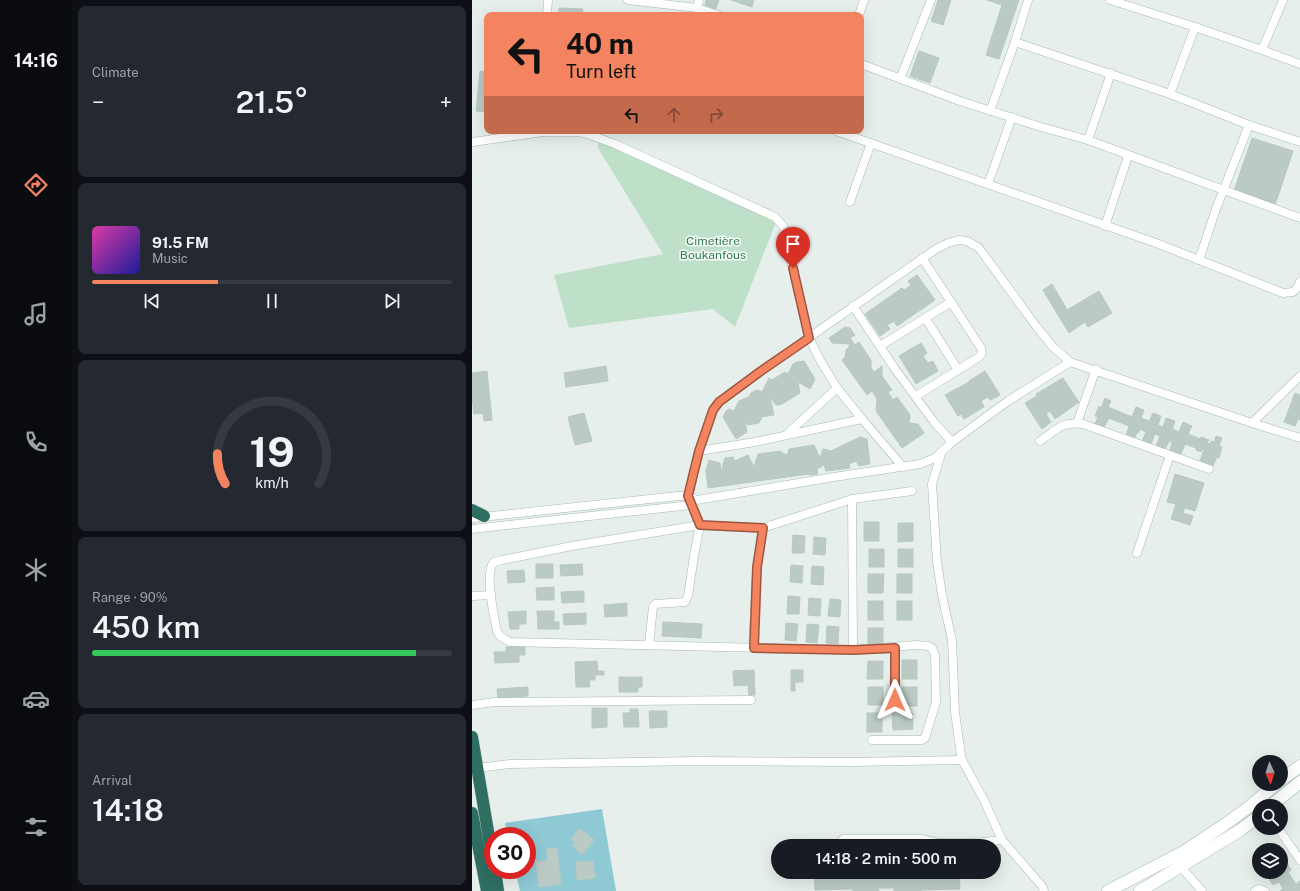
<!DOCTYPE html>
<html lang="en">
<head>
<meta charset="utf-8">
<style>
	body { margin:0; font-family:"Public Sans",sans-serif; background:#242831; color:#f1f3f6; height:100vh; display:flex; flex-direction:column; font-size:15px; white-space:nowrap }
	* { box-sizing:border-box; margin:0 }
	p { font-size:13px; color:#9ea1a6 }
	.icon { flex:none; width:22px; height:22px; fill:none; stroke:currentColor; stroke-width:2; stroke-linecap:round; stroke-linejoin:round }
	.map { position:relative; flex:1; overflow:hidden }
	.panel { display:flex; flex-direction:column; gap:6px; padding:6px; background:#0d0f14; width:400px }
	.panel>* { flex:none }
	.guide { position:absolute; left:12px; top:12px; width:380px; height:122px; border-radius:8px; box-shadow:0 4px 16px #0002; background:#f4845f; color:#111; overflow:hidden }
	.needle { width:26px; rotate:177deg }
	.controls { position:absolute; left:780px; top:755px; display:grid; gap:8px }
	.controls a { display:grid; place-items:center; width:36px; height:36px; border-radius:50%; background:#171b24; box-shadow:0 4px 16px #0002; font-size:20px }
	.speed { position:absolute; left:12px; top:827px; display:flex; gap:8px; font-size:20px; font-weight:700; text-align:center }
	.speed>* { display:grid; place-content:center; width:52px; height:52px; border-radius:50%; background:#171b24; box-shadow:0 4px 16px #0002; line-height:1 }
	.speed .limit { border:6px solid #d22; background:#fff; color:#111 }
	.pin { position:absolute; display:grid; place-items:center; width:34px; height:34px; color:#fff; margin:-41px -17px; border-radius:50% 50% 50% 0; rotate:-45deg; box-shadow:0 0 4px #0007 }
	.pin .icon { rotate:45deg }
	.me { position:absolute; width:44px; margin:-22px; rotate:0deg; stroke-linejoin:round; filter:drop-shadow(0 0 3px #0008) }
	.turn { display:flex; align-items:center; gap:14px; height:84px; padding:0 16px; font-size:18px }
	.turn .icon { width:52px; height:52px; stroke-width:2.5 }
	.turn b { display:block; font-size:28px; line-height:34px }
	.lanes { display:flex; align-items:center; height:38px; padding:0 16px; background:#0003; justify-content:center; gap:20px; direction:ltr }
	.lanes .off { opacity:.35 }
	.big { font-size:30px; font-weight:600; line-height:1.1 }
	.panel .widget { flex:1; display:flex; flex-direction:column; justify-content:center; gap:6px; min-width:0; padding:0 14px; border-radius:8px; background:#242831 }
	.panel .dial { align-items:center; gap:0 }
	.dial svg { height:104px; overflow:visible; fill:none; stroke:#363941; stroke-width:7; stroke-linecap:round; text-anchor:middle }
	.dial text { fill:#f1f3f6; stroke:none }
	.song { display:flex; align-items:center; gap:12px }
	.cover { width:48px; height:48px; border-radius:6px; background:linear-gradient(135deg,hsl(320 70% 55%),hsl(240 70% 35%)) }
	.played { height:4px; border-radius:2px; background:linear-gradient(90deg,#f4845f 35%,#363941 35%) }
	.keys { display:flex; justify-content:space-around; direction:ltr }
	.heat { display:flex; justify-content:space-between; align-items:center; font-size:22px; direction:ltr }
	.charge { height:6px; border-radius:3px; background:linear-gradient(90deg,#34c759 90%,#363941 0) }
	.trip { position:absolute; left:299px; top:839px; width:230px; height:40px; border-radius:20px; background:#171b24; box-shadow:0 4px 16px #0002; font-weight:600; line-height:40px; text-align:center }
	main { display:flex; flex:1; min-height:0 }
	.tab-bar { display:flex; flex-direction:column; width:72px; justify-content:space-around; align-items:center; background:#090b0e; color:#9ea1a6 }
	.tab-bar .icon { width:28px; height:28px }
	.tab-bar .selected { color:#f4845f }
	.tab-bar b { font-size:18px; color:#f1f3f6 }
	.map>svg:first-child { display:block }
</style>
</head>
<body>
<main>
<nav class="tab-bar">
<b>14:16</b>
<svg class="icon selected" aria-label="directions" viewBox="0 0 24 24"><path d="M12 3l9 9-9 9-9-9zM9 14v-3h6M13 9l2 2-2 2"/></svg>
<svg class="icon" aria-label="music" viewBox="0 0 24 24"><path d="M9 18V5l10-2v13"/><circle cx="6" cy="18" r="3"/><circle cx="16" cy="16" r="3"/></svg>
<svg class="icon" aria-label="phone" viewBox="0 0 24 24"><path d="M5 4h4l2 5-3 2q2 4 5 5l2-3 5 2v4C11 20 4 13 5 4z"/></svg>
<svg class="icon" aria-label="climate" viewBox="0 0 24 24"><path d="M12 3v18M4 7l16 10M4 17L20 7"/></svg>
<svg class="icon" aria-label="car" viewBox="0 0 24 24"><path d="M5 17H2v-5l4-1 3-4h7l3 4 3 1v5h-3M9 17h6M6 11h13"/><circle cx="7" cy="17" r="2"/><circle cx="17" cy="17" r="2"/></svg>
<svg class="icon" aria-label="filters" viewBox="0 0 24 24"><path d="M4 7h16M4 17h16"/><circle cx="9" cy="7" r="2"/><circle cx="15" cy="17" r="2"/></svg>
</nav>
<section class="panel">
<div class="widget"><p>Climate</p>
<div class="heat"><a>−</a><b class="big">21.5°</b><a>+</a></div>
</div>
<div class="widget">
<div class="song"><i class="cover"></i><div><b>91.5 FM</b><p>Music</p></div></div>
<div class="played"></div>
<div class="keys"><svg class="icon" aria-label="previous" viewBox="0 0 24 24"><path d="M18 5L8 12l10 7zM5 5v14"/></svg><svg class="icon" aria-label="pause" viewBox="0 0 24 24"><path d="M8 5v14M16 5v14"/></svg><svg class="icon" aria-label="next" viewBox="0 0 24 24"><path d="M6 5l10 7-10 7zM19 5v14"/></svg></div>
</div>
<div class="widget dial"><svg viewBox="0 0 100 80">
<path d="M14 69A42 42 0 1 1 86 69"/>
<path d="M14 69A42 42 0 0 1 8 46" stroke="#f4845f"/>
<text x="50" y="56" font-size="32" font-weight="700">19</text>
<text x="50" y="72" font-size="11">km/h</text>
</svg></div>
<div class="widget"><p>Range · 90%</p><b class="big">450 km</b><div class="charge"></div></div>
<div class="widget"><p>Arrival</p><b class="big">14:18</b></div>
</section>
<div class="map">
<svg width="828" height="891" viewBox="0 0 828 891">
	<rect width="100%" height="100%" fill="#e6efeb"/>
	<!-- green -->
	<path fill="#bfe0c8" d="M126,140l178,82 -41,105 -22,-18 -144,19 -15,-53 109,-21 -65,-106z"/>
	<!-- water -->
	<path fill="#8ec9d4" d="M130,809l14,82h-96l-5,-21h12v-34h-19l-3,-13z"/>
	<!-- building -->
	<g fill="#bbcac4" stroke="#b8c9c2">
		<path d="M234,0h13l-3,9 -11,-4z"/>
		<path d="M259,0h23l-2,7z"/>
		<path d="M466,0h13l-8,25 -12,-4z"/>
		<path d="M515,0h32l-20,59 -13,-4 16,-50z"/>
		<path d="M87,8l24,1 -1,6h-23z"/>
		<path d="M447,51l20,7 -9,25 -20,-7z"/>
		<path d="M8,71l7,1v40l-11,-1z"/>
		<path d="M780,138l41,13 -18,54 -41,-14z"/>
		<path d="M445,275l18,25 -38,26 -3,-5 -7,4 3,4 -10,7 -15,-22 37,-26 2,2 7,-5 -3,-4z"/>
		<path d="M580,284l15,26 32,-19 13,22 -24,14 -3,-5 -16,11 -26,-43z"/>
		<path d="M373,327l5,1 5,7 -5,3 5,7 4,-3 12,18v8l3,4 8,-6v10l10,14 -4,2 5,8 4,-3 13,18 -1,8 9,1 6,9 -22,15 -26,-37 1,-12 -5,-8 -5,4 -25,-35 3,-3 1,-7 3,-3 1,-3 -18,-1 -3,-5z"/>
		<path d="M449,343l6,10 -4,3 5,7 5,-2 5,10 -22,13 -17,-28z"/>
		<path d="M332,361l11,18 -5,10 -12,-7 2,11 -18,11 -6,1 -6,-8 4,18 -12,2 -3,6 -11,2 -3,-4 2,11 -11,7 -13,-22 3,-6 3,-2 5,2 5,-10 10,-4 2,-4 6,-3 5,2 7,-14 3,2 13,-8 3,2 5,-10 4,-2z"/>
		<path d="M134,366l2,15 -42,6 -2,-14z"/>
		<path d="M15,371l5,49 -8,1 -1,-8 -9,1 -2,-16v-25z"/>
		<path d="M513,371l15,24 -10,5 -2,-3 -7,4 3,6 -20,12 -3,-5 -3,2 -13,-21 24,-13v-1z"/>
		<path d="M591,378l16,24 -24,17 -5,-8 -4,3 5,8 -9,7 -17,-26 12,-7 -1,-2z"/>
		<path d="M823,393l5,2v25l-2,-1 -3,7 -11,-4z"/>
		<path d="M633,398l6,3 -3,6 24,10 4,-10 8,3 -3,8 8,3 4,-8 8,3 -3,9 5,2 3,-9 9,3 -3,8 7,3 4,-10 9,4 -4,8 12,5 1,-2 8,3 -2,3 3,1 1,-3 3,1 2,-6 6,2 -3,8 3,1 -3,11 -2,-1 -4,9 -13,-5 4,-11 -2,-1 -1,3 -5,-2v-2l-11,-4 -4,10 -11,-4 2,-9 -2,-1 -5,9 -9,-3 4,-10 -5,-2 -4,10 -9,-3 4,-9 -6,-3 -2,4h-1l-3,6 -8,-3 3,-10 -20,-8 -6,11 -9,-3 4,-9 -3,-1 4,-10 2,2z"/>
		<path d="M112,413l8,28 -17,4 -7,-28z"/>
		<path d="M388,437l7,2 3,25 -11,2 -3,-5 -7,3 1,4 -24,3 -2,-6 -7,4 1,5 -8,1 -1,-1 -101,14 -2,-18 3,-10 11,3 1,9 4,-14 8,-1 2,4 13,-6 6,12 4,-13 23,-3 1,2 5,2 2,-6 25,-4 6,13 3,-9 8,2z"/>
		<path d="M703,474l29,9 -9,28 -10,-3 -2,5 10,3 -3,9 -19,-6 5,-15 -9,-2z"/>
		<rect x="392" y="522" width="15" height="19"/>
		<path d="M426,523h15v18l-15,1z"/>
		<path d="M321,535l12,1 -1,17h-12z"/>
		<path d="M342,537l12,1 -1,17 -12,-1z"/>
		<rect x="397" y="549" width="15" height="18"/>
		<rect x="426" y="549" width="15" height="18"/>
		<rect x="64" y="564" width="17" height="14"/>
		<path d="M110,564l1,11 -22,1 -1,-11z"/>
		<path d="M319,565l12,1 -1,17 -12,-1z"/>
		<path d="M340,566l12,1 -1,18 -12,-1z"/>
		<path d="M52,570l1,12 -17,1 -1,-12z"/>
		<path d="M396,574h16l-1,19h-15z"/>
		<rect x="425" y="574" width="15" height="19"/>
		<path d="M82,587v13h-17l-1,-12z"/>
		<path d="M112,591v11l-22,1 -1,-11z"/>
		<path d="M316,596l12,1 -1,17h-12z"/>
		<path d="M337,598l12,1 -1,17 -12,-1z"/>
		<path d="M358,599l11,1 -1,17 -12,-1z"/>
		<rect x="396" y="601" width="15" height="19"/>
		<rect x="425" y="601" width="15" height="19"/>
		<path d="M155,603v13l-22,1 -1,-12z"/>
		<path d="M54,611v13h-7v5h-9l-2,-17z"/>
		<path d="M65,611h17v11h5v7h-21z"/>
		<path d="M114,613v11l-22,1 -1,-11z"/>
		<path d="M191,622l39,2 -1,14 -39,-2z"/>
		<path d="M314,623l12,1 -2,17 -11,-1z"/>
		<path d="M335,624l12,1 -2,18 -11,-1z"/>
		<path d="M355,626l12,1 -1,17 -12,-1z"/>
		<rect x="396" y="628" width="15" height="19"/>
		<path d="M53,646v9h-6v7l-24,1 -1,-11h12v-5z"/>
		<rect x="430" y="660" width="15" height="19"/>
		<path d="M125,661l1,10h6v4h-9v5h-6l1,7h-14l-1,-25z"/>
		<path d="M396,661h15v18h-16z"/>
		<path d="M282,670l1,25h-6l-1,-10 -14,1 -1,-15z"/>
		<path d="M319,670h12v12h-8v9h-4z"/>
		<path d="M147,677h23v10h-4v5h-19z"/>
		<path d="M56,687v9l-30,2 -1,-9z"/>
		<rect x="396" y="687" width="15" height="18"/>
		<rect x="430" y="687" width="15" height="19"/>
		<path d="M120,708h15v19l-15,1z"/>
		<path d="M158,709h8l1,18h-15l-1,-14h7z"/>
		<path d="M177,711h18v16l-17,1z"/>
		<rect x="395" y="713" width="15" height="19"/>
		<path d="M420,713h20l1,16 -20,1z"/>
		<path d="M108,828l14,12 -12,15 -10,-9 3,-4 -4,-3z"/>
		<path d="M85,848l4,36 -22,3 -3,-25 12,-2 -2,-11z"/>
		<path d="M121,861l2,17 -18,2 -1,-18z"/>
		<path d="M814,861l5,9 -3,2 8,12 4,-3v10h-20l3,-2 -4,-7 -6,3 -7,-11 3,-2h12v-8z"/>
		<path d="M342,872h14v1l51,-1v2h17v-2h24v4l26,-1v-3h13l1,17 -39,1v1h-27v-3h-16l1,3h-26l-1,-2 -37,1z"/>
	</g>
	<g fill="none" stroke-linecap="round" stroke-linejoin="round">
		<!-- street casing -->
		<g stroke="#a8b8b2" stroke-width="9">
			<g id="street">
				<path d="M156,0l69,8 21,7"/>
				<path d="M638,0l85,27 67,23 21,-50"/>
				<path d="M225,8l2,-8"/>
				<path d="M75,15l1,-15"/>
				<path d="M387,15l5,-15"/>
				<path d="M543,42l13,-42"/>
				<path d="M790,50l38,14"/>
				<path d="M389,64l99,37 81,26 47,13 212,78"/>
				<path d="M428,79l31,-79"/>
				<path d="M698,94l25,-67"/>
				<path d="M518,111l25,-69 155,52 79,31"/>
				<path d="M364,131l320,112 127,50 10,-1 4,-4 3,-6"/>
				<path d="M71,132h36l11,3 25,9 160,73 8,9 26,112 11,22 17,28 25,31"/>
				<path d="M616,140l23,-67"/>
				<path d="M0,142l71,-10v-1"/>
				<path d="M516,184l24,-67"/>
				<path d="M378,202l21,-59"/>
				<path d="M633,226l23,-70"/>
				<path d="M450,258l29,44"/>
				<path d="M727,260l17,-51 33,-84 51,17"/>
				<path d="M381,306l42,63 39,53 18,20"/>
				<path d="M454,319l32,51"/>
				<path d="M408,346l71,-44 30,46 1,5 -3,4 -63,39"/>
				<path d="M605,423l19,-54"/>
				<path d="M780,423l48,-47"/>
				<path d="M314,435l51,-47"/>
				<path d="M568,441c16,-11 22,-20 43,-17l126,45"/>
				<path d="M227,451l56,-9 107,-23 41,48"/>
				<path d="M469,454l-9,30 5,78 5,33 10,45 3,72 6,43 1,5 22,40 18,40 40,46 2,5"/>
				<path d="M380,499l1,151"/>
				<path d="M0,518l206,-22h10l5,2"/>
				<path d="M0,529l219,-24 6,-5 137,-23 86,-13 15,-6 17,-16 56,-41 62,-39"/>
				<path d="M665,553l33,-98"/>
				<path d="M0,596l19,-1"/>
				<path d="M177,645l4,-38 2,-3 30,-2 3,-6 6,-40 6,-31 -12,-29 11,-45 11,-30 3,-11 6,-8 42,-31 175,-122 12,-6 11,-3 8,1 12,7 57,78 17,21 17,15 182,61 48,15"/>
				<path d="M281,648l4,-81 6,-39"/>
				<path d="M423,648v53"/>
				<path d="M0,705l23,-3 256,-2"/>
				<path d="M400,740h50l3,-2 11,-36 -1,-47 -3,-7 -4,-2 -12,-1 -63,5 -343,-8 -10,-6 -3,-5c-3,-15 -13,-58 -3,-69l8,-2 70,-14 128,-21 63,3 89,-29 60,-8"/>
				<path d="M5,768l33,-4 188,-3 154,1 110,-2"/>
				<path d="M806,828l22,32"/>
				<path d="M466,843h35l29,-3"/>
				<path d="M368,846v-4l3,-3h80l15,4 -7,3"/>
				<path d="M709,867l21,24"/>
				<path d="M783,891l4,-2 6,2"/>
			</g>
		</g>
		<!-- secondary casing -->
		<g stroke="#a4bbb3" stroke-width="13">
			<g id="secondary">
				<path d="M809,780l19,-14"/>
				<path d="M799,806l29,-24"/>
				<path d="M636,891l77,-40 39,-26 25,-18 27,-23"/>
				<path d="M668,891l99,-60 20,-15"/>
			</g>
		</g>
		<!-- highway casing -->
		<g stroke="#c2cac8" stroke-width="13">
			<g id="highway">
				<path d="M0,510l12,6"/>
				<path d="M0,737l21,124"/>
				<path d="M0,813l15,78"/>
				<path d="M23,870l3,21"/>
			</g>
		</g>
		<!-- street -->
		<use href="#street" stroke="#fff" stroke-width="8"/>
		<!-- secondary -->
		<use href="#secondary" stroke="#fff" stroke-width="12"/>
		<!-- highway -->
		<use href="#highway" stroke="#2f6f62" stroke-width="12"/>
	</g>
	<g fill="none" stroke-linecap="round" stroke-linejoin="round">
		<!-- route casing -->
		<g stroke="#9f563e" stroke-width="10">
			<path id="route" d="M321,268l16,70 -48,33 -42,31 -6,8 -14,41 -11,45 12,29 63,3 -6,39 -3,81 99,2 42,-2v52"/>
		</g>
		<!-- route -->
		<use href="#route" stroke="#f4845f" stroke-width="7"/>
	</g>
	<g text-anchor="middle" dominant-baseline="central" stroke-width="3" stroke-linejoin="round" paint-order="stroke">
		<!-- park labels -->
		<g font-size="12" fill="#2d7a4b" stroke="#f7fbf9">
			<text x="241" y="241">Cimetière<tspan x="241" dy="14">Boukanfous</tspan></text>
		</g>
	</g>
</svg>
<div class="controls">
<a><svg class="needle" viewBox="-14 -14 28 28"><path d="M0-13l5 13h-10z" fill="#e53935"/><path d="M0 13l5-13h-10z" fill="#9ea1a6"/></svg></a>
<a><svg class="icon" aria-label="search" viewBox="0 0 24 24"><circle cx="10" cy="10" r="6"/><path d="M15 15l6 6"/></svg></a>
<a><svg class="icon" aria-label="layers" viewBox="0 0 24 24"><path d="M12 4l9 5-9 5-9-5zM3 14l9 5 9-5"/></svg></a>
</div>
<div class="speed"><div class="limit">30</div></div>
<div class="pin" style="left:321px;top:268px;background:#d93025"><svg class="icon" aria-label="arrive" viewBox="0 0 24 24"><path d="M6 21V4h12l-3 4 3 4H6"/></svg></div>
<svg class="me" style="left:423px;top:700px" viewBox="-20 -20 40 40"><path d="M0-17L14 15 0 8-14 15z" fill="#f4845f" stroke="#fff" stroke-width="4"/></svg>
<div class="trip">14:18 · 2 min · 500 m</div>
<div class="guide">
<div class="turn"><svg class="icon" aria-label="left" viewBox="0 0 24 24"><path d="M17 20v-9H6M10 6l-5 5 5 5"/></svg><div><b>40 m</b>Turn left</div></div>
<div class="lanes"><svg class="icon" aria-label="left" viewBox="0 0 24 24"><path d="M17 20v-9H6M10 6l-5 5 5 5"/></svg><svg class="icon off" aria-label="ahead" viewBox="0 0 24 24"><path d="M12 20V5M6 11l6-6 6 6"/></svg><svg class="icon off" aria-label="right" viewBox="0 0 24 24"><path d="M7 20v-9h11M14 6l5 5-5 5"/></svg></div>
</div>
</div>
</main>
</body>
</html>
